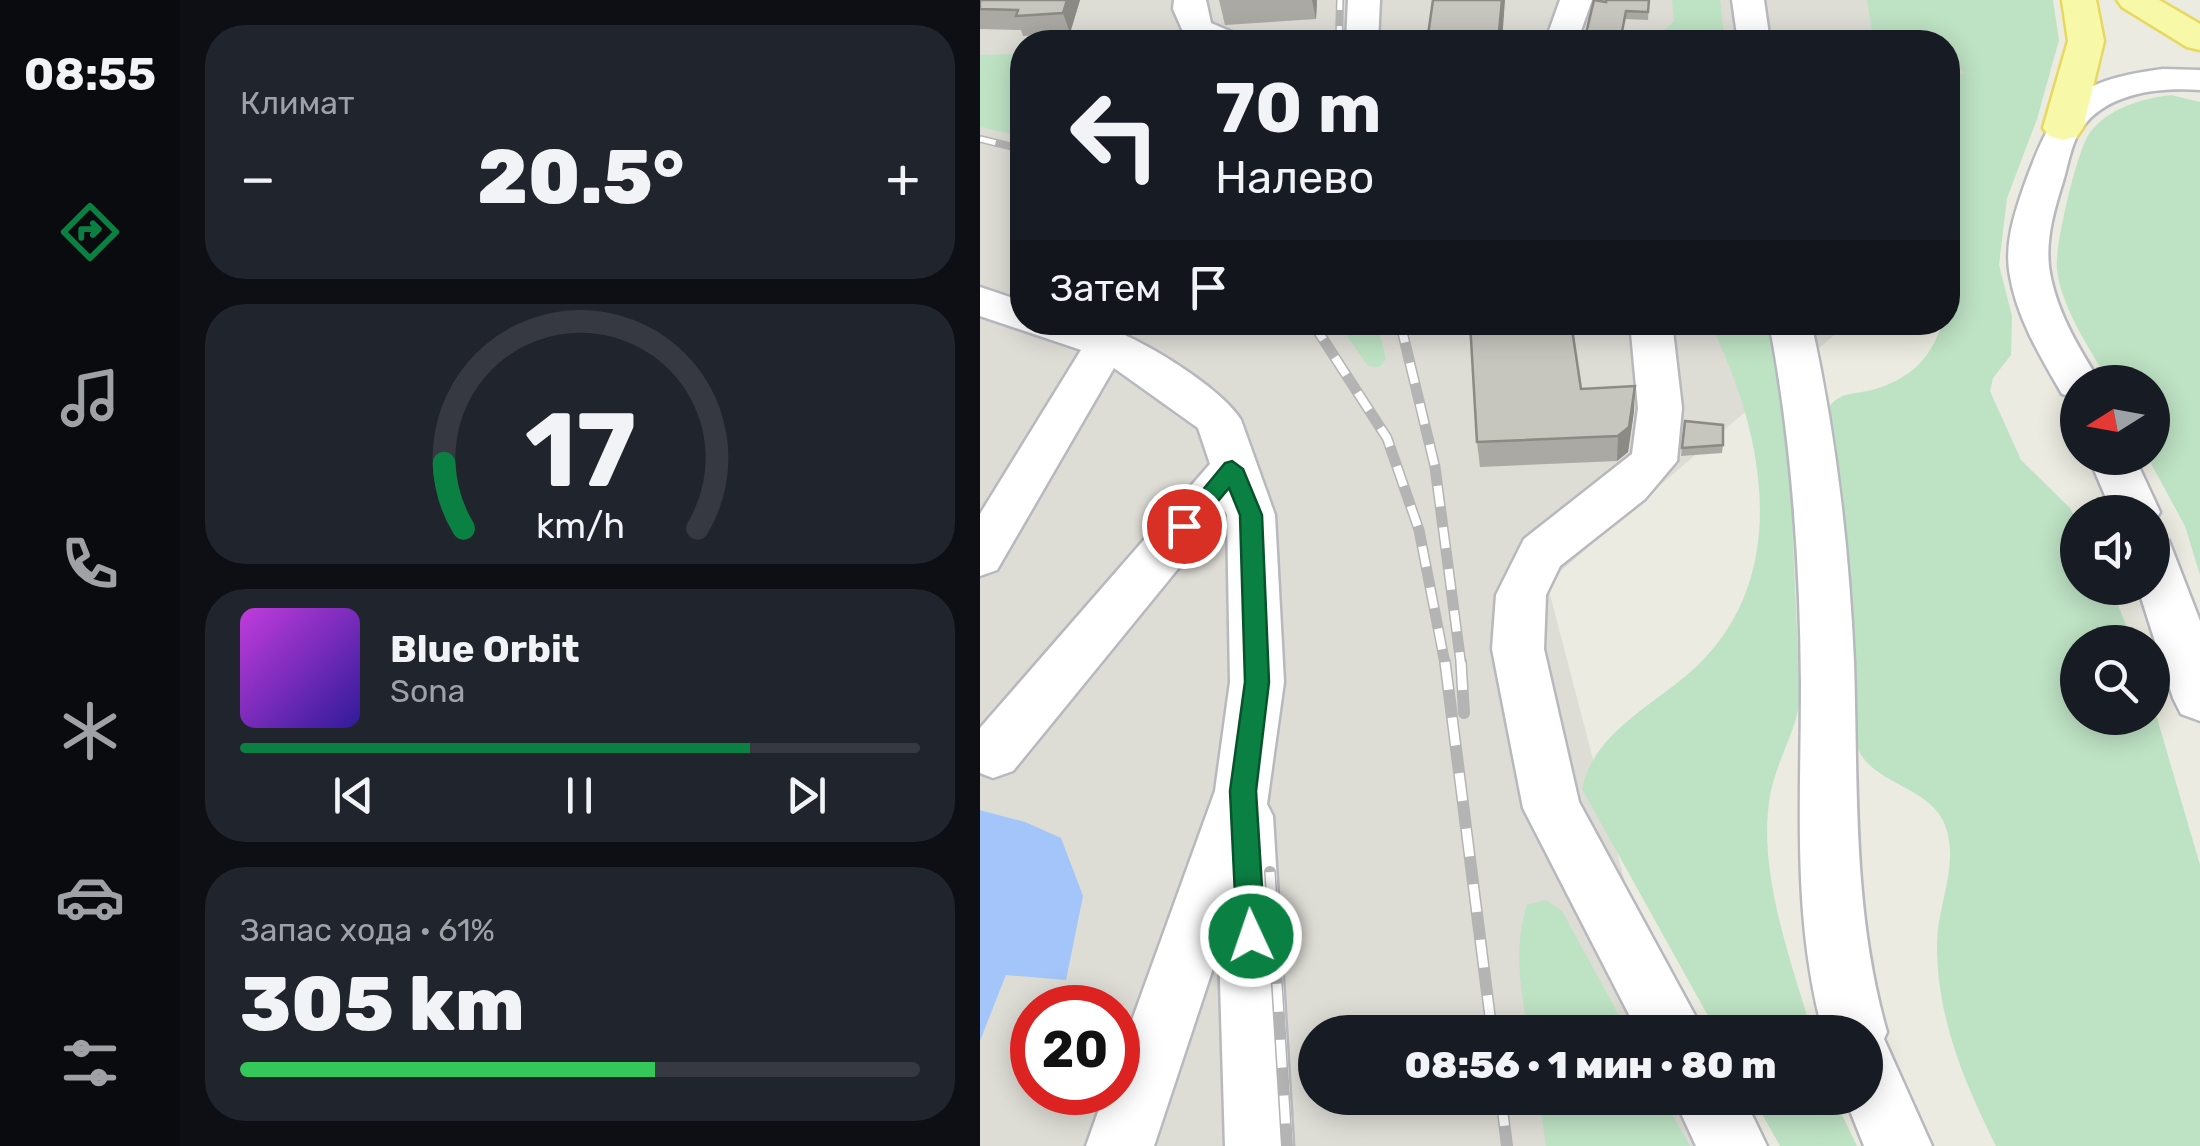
<!DOCTYPE html>
<html lang="ru">
<head>
<meta charset="utf-8">
<style>
	body { margin:0; font-family:Rubik,sans-serif; background:#20242c; color:#f1f3f6; height:100vh; display:flex; flex-direction:column; font-size:38px; white-space:nowrap }
	* { box-sizing:border-box; margin:0 }
	p { font-size:32px; color:#9ea1a6 }
	.icon { flex:none; width:55px; height:55px; fill:none; stroke:currentColor; stroke-width:2; stroke-linecap:round; stroke-linejoin:round }
	.map { position:relative; flex:1; overflow:hidden }
	.details { display:flex; flex-direction:column; gap:25px; padding:25px; background:#0d0f14; width:800px }
	.details>* { flex:none }
	.banner { position:absolute; left:30px; top:30px; width:950px; height:305px; border-radius:40px; box-shadow:0 5px 25px #0003; background:#171b24; color:#f1f3f6; overflow:hidden }
	.needle { width:65px; rotate:259deg }
	.buttons { position:absolute; left:1080px; top:365px; display:grid; gap:20px }
	.buttons a { display:grid; place-items:center; width:110px; height:110px; border-radius:50%; background:#171b24; box-shadow:0 5px 25px #0003; font-size:50px }
	.speed { position:absolute; left:30px; top:985px; display:flex; gap:20px; font-size:50px; font-weight:700; text-align:center }
	.speed>* { display:grid; place-content:center; width:130px; height:130px; border-radius:50%; background:#171b24; box-shadow:0 5px 25px #0003; line-height:1 }
	.speed .limit { border:15px solid #d22; background:#fff; color:#111 }
	.pin { position:absolute; display:grid; place-items:center; width:85px; height:85px; color:#fff; margin:-42px; border:5px solid #fff; border-radius:50%; box-shadow:0 2px 10px #0007 }
	.me { position:absolute; width:110px; margin:-55px; rotate:357deg; stroke-linejoin:round; filter:drop-shadow(0 0 8px #0008) }
	.turn { display:flex; align-items:center; gap:35px; height:210px; padding:0 40px; font-size:45px }
	.turn .icon { width:130px; height:130px; stroke-width:2.5 }
	.turn b { display:block; font-size:70px; line-height:85px }
	.then { display:flex; align-items:center; height:95px; padding:0 40px; background:#0003; gap:20px; font-size:38px }
	.big { font-size:75px; font-weight:800; line-height:1.1 }
	.details .tile { flex:1; display:flex; flex-direction:column; justify-content:center; gap:15px; min-width:0; padding:0 35px; border-radius:40px; background:#20242c }
	.details .dial { align-items:center; gap:0 }
	.dial svg { height:260px; overflow:visible; fill:none; stroke:#363941; stroke-width:7; stroke-linecap:round; text-anchor:middle }
	.dial text { fill:#f1f3f6; stroke:none }
	.song { display:flex; align-items:center; gap:30px }
	.cover { width:120px; height:120px; border-radius:15px; background:linear-gradient(135deg,hsl(290 70% 55%),hsl(250 70% 35%)) }
	.played { height:10px; border-radius:5px; background:linear-gradient(90deg,#0b8043 75%,#363941 75%) }
	.keys { display:flex; justify-content:space-around; direction:ltr }
	.heat { display:flex; justify-content:space-between; align-items:center; font-size:55px; direction:ltr }
	.charge { height:15px; border-radius:8px; background:linear-gradient(90deg,#34c759 61%,#363941 0) }
	.trip { position:absolute; left:318px; top:1015px; width:585px; height:100px; border-radius:50px; background:#171b24; box-shadow:0 5px 25px #0003; font-weight:800; line-height:100px; text-align:center }
	main { display:flex; flex:1; min-height:0 }
	.dock { display:flex; flex-direction:column; width:180px; justify-content:space-around; align-items:center; background:#090b0e; color:#9ea1a6 }
	.dock .icon { width:70px; height:70px }
	.dock .selected { color:#0b8043 }
	.dock b { font-size:45px; color:#f1f3f6 }
	.map>svg:first-child { display:block }
</style>
</head>
<body>
<main>
<nav class="dock">
<b>08:55</b>
<svg class="icon selected" aria-label="directions" viewBox="0 0 24 24"><path d="M12 3l9 9-9 9-9-9zM9 14v-3h6M13 9l2 2-2 2"/></svg>
<svg class="icon" aria-label="music" viewBox="0 0 24 24"><path d="M9 18V5l10-2v13"/><circle cx="6" cy="18" r="3"/><circle cx="16" cy="16" r="3"/></svg>
<svg class="icon" aria-label="phone" viewBox="0 0 24 24"><path d="M5 4h4l2 5-3 2q2 4 5 5l2-3 5 2v4C11 20 4 13 5 4z"/></svg>
<svg class="icon" aria-label="climate" viewBox="0 0 24 24"><path d="M12 3v18M4 7l16 10M4 17L20 7"/></svg>
<svg class="icon" aria-label="car" viewBox="0 0 24 24"><path d="M5 17H2v-5l4-1 3-4h7l3 4 3 1v5h-3M9 17h6M6 11h13"/><circle cx="7" cy="17" r="2"/><circle cx="17" cy="17" r="2"/></svg>
<svg class="icon" aria-label="filters" viewBox="0 0 24 24"><path d="M4 7h16M4 17h16"/><circle cx="9" cy="7" r="2"/><circle cx="15" cy="17" r="2"/></svg>
</nav>
<section class="details">
<div class="tile"><p>Климат</p>
<div class="heat"><a>−</a><b class="big">20.5°</b><a>+</a></div>
</div>
<div class="tile dial"><svg viewBox="0 0 100 80">
<path d="M14 69A42 42 0 1 1 86 69"/>
<path d="M14 69A42 42 0 0 1 8 49" stroke="#0b8043"/>
<text x="50" y="56" font-size="32" font-weight="700">17</text>
<text x="50" y="72" font-size="11">km/h</text>
</svg></div>
<div class="tile">
<div class="song"><i class="cover"></i><div><b>Blue Orbit</b><p>Sona</p></div></div>
<div class="played"></div>
<div class="keys"><svg class="icon" aria-label="previous" viewBox="0 0 24 24"><path d="M18 5L8 12l10 7zM5 5v14"/></svg><svg class="icon" aria-label="pause" viewBox="0 0 24 24"><path d="M8 5v14M16 5v14"/></svg><svg class="icon" aria-label="next" viewBox="0 0 24 24"><path d="M6 5l10 7-10 7zM19 5v14"/></svg></div>
</div>
<div class="tile"><p>Запас хода · 61%</p><b class="big">305 km</b><div class="charge"></div></div>
</section>
<div class="map">
<svg width="1220" height="1146" viewBox="0 0 1220 1146">
	<rect width="100%" height="100%" fill="#ebebe1"/>
	<!-- industrial -->
	<path fill="#dddcd5" fill-rule="evenodd" d="M0,0h1051l-23,184 -60,52v-194h-926v280l826,1 -301,260 117,449h-349v66h366l13,48h-714v-105l26,-66 19,-153 -45,-12zM52,1008h86v84h-86z"/>
	<!-- green -->
	<g fill="#bee2c4">
		<path d="M692,0h48l5,42h-77l26,-20z"/>
		<path d="M887,0h186l6,40 -22,79 -30,79 -8,67 13,51 -1,39 -18,23 -3,13 31,69 49,48 7,14 1,66h33l22,54h-55v76h74l1,-14 47,161v281h-204c-32,-64 -59,-128 -59,-201 0,-41 23,-79 8,-120 -14,-37 -67,-40 -85,-72 -15,-26 -4,-69 -5,-98 -4,-83 -17,-166 -25,-249 10,-14 26,-12 42,-16 37,-10 60,-32 70,-67l6,-1 5,-51 -5,-42v-151l16,-5 -16,-23v-8h-74z"/>
		<path d="M42,54v82l-42,-9v-72z"/>
		<path d="M1191,95l29,7v473l-15,-49 -37,-68h4v-76h-43c-19,-33 -47,-73 -52,-112 -3,-22 20,-119 32,-136 19,-26 51,-35 82,-39z"/>
		<path d="M358,323h39l9,36 -7,8 -11,-1z"/>
		<path d="M730,323h60l17,81 13,296c-5,34 -24,62 -30,96 -13,75 21,165 42,236h-95l-135,-243c12,-59 76,-85 117,-125 95,-93 63,-236 11,-341z"/>
		<path d="M566,900l16,11 66,121h-100c-7,-44 -15,-83 -1,-127z"/>
		<path d="M559,1098h124l27,48h-144z"/>
		<path d="M773,1098h81l23,48h-77z"/>
	</g>
	<!-- water -->
	<path fill="#a4c5f9" d="M0,810l45,12 36,16 22,58 -17,84 -60,-5 -26,66z"/>
	<g fill="none" stroke-linecap="round" stroke-linejoin="round">
		<!-- minor casing -->
		<g stroke="#b8b9bf" stroke-width="5">
			<g id="minor">
				<path d="M194,0h32l5,23 28,12 4,7h-42l-16,-6 -12,-27z"/>
				<path d="M368,0h32l-2,42h-32z"/>
				<path d="M580,0h32l-15,42h-32z"/>
				<path d="M752,0h32l6,42h-32z"/>
				<path d="M1183,69l37,1v20c-43,-3 -100,3 -123,46 -8,16 -10,35 -16,52 -9,29 -17,60 -10,90 8,38 29,72 49,104h-22v16l-16,-4c-21,-36 -45,-76 -52,-118 -6,-31 4,-61 14,-90 30,-83 47,-105 139,-117z"/>
				<path d="M0,287l42,14v21c23,0 49,-3 71,1 37,8 129,64 148,97l34,95 9,167 -17,122 6,12 20,330h-68l-6,-196 -65,196h-68l19,-54h13v-33l97,-268 15,-109 -3,-167 -2,-4 -212,260 -20,7 -13,-5v-45l230,-264 -12,-36 -84,-60 -117,202 -17,6v-62l101,-164 -101,-34z"/>
				<path d="M650,322h42l10,86 -5,53 -32,38 -85,67 -14,29 -2,54 35,153 125,230h-66l-115,-224 -31,-159 4,-54 28,-56 108,-85 6,-46z"/>
				<path d="M789,322h42c25,112 38,226 43,340 4,125 -2,248 33,370l-3,7 48,107h-68l-19,-48h20v-66h-42c-31,-114 -22,-229 -22,-347 -1,-122 -9,-243 -32,-363z"/>
				<path d="M1109,458h46l25,54 -7,13 -1,-13h-40z"/>
				<path d="M1172,536l17,5 31,80v100l-19,-7 -8,-16 -35,-110h14z"/>
				<path d="M694,1098h70l23,48h-71z"/>
			</g>
		</g>
		<!-- major casing -->
		<g stroke="#e7d85f" stroke-width="5">
			<g id="major">
				<path d="M1082,0h34l8,41 -21,87 -6,8 -14,4 -14,-4 -6,-8 25,-87z"/>
				<path d="M1137,0h42l41,24v26l-13,-3 -65,-40z"/>
			</g>
		</g>
		<!-- minor -->
		<use href="#minor" fill="#fff" fill-rule="evenodd"/>
		<!-- major -->
		<use href="#major" fill="#f8f9a8" fill-rule="evenodd"/>
		<!-- rail-far2 casing -->
		<g stroke="#b4b4b5" stroke-width="8">
			<g id="rail-far2">
				<path d="M359,42l1,-42"/>
				<path d="M0,139l42,10"/>
			</g>
		</g>
		<!-- rail-far1 casing -->
		<g stroke="#b4b4b5" stroke-width="11">
			<g id="rail-far1">
				<path d="M332,322l75,116 32,92 26,134"/>
				<path d="M420,322l35,145 26,197"/>
			</g>
		</g>
		<!-- rail casing -->
		<g stroke="#b4b4b5" stroke-width="12">
			<g id="rail">
				<path d="M465,662l47,370"/>
				<path d="M481,662l3,51"/>
				<path d="M290,872l17,274"/>
				<path d="M521,1098l6,48"/>
			</g>
		</g>
		<!-- rail-far2 -->
		<use href="#rail-far2" stroke="#fff" stroke-width="5" stroke-dasharray="16" stroke-linecap="butt"/>
		<!-- rail-far1 -->
		<use href="#rail-far1" stroke="#fff" stroke-width="8" stroke-dasharray="21" stroke-linecap="butt"/>
		<!-- rail -->
		<use href="#rail" stroke="#fff" stroke-width="9" stroke-dasharray="28" stroke-linecap="butt"/>
	</g>
	<!-- wall -->
	<g fill="#aaa9a3">
		<path d="M0,0h100l-10,33 -47,3 -2,-6 -41,-1z"/>
		<path d="M239,0h98l-1,19 -91,6z"/>
		<path d="M669,0l-1,20 -23,-1 -4,23h-37l22,-40z"/>
		<path d="M601,389l53,22 -6,41 -11,9 -137,6 -3,-25z"/>
		<path d="M705,421l38,24 -1,8 -41,3z"/>
	</g>
	<!-- shaded-wall -->
	<g fill="#8b8a85">
		<path d="M87,0h13l-10,33 -7,-20z"/>
		<path d="M332,0h5l-1,19z"/>
		<path d="M522,0h3l-3,42h-4z"/>
		<path d="M655,386l-1,25 -6,41 -11,9 1,-25z"/>
	</g>
	<!-- building -->
	<g fill="#c6c5be" stroke="#8b8a85" stroke-width="2.5">
		<path d="M0,0h87l-4,13 -47,3 2,-6 -38,-1z"/>
		<path d="M453,0h69l-4,42h-71z"/>
		<path d="M614,0l12,2v-2h43l-1,12 -22,-1 -6,31h-36z"/>
		<path d="M490,322h101l10,67 54,-3 -6,41 -11,9 -141,6z"/>
		<path d="M705,421l38,4v20l-41,3z"/>
	</g>
	<!-- route -->
	<path fill="#0b8043" stroke="#07532c" stroke-width="2.5" d="M252,461l11,8 19,46 7,167 -13,109 9,145 -4,10 -10,4 -10,-4 -4,-10 -7,-145 15,-109 -5,-167 -11,-27 -37,44h-15l-4,-6 52,-63z"/>
</svg>
<div class="buttons">
<a><svg class="needle" viewBox="-14 -14 28 28"><path d="M0-13l5 13h-10z" fill="#e53935"/><path d="M0 13l5-13h-10z" fill="#9ea1a6"/></svg></a>
<a><svg class="icon" aria-label="sound" viewBox="0 0 24 24"><path d="M4 9h4l5-4v14l-5-4H4zM17 9q2 3 0 6"/></svg></a>
<a><svg class="icon" aria-label="search" viewBox="0 0 24 24"><circle cx="10" cy="10" r="6"/><path d="M15 15l6 6"/></svg></a>
</div>
<div class="speed"><div class="limit">20</div></div>
<div class="pin" style="left:204px;top:526px;background:#d93025"><svg class="icon" aria-label="arrive" viewBox="0 0 24 24"><path d="M6 21V4h12l-3 4 3 4H6"/></svg></div>
<svg class="me" style="left:271px;top:936px" viewBox="-20 -20 40 40"><circle r="17" fill="#0b8043" stroke="#fff" stroke-width="3"/><path d="M0-11L8 9 0 5-8 9z" fill="#fff"/></svg>
<div class="trip">08:56 · 1 мин · 80 m</div>
<div class="banner">
<div class="turn"><svg class="icon" aria-label="left" viewBox="0 0 24 24"><path d="M17 20v-9H6M10 6l-5 5 5 5"/></svg><div><b>70 m</b>Налево</div></div>
<div class="then">Затем<svg class="icon" aria-label="arrive" viewBox="0 0 24 24"><path d="M6 21V4h12l-3 4 3 4H6"/></svg></div>
</div>
</div>
</main>
</body>
</html>
